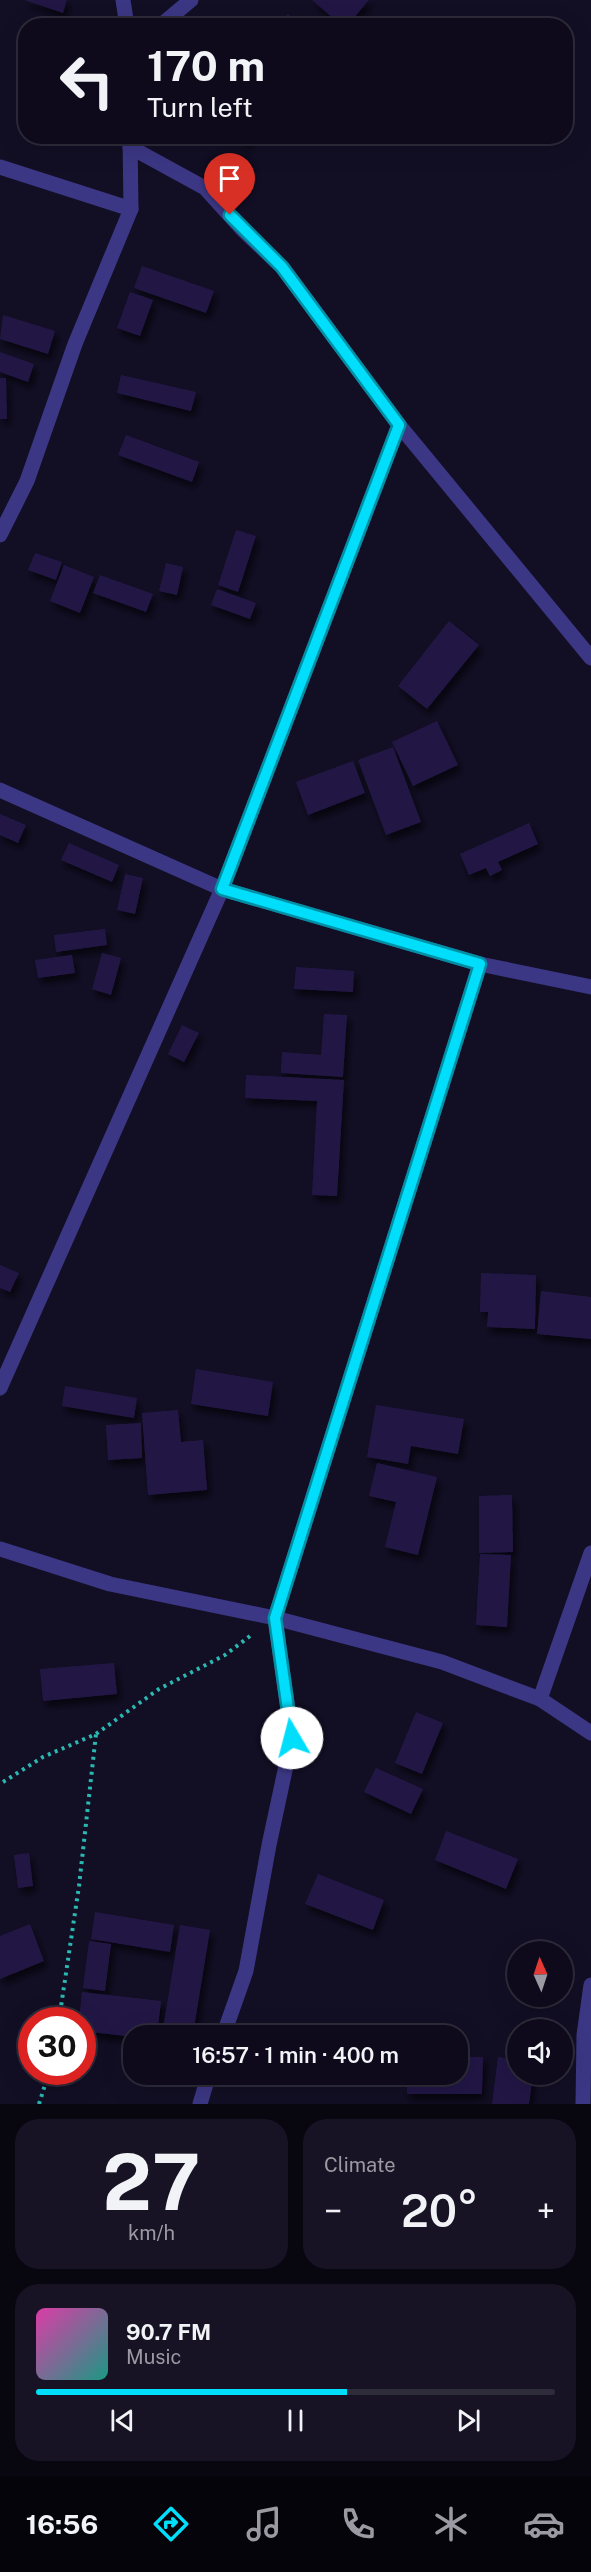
<!DOCTYPE html>
<html lang="en">
<head>
<meta charset="utf-8">
<style>
	body { margin:0; font-family:"Public Sans",sans-serif; background:#171324; color:#f1f3f6; height:100vh; display:flex; flex-direction:column; font-size:22px; white-space:nowrap }
	* { box-sizing:border-box; margin:0 }
	p { font-size:20px; color:#9b9aa3 }
	.icon { flex:none; width:33px; height:33px; fill:none; stroke:currentColor; stroke-width:2; stroke-linecap:round; stroke-linejoin:round }
	.map { position:relative; height:2104px; overflow:hidden }
	.side { display:flex; flex-direction:column; gap:15px; padding:15px; background:#08060f; flex:1 }
	.side>* { flex:none }
	.top-card { position:absolute; left:18px; top:18px; width:555px; height:126px; border-radius:24px; box-shadow:0 6px 24px #0002,0 0 0 2px #2e2b3a; background:#0e0a1b; color:#f1f3f6; overflow:hidden }
	.needle { width:39px; rotate:357deg }
	.fabs { position:absolute; left:507px; top:1941px; display:grid; gap:12px }
	.fabs a { display:grid; place-items:center; width:66px; height:66px; border-radius:50%; background:#0e0a1b; box-shadow:0 6px 24px #0002,0 0 0 2px #2e2b3a; font-size:30px }
	.speed { position:absolute; left:18px; top:2007px; display:flex; gap:12px; font-size:30px; font-weight:700; text-align:center }
	.speed>* { display:grid; place-content:center; width:78px; height:78px; border-radius:50%; background:#0e0a1b; box-shadow:0 6px 24px #0002,0 0 0 2px #2e2b3a; line-height:1 }
	.speed .limit { border:9px solid #d22; background:#fff; color:#111 }
	.pin { position:absolute; display:grid; place-items:center; width:51px; height:51px; color:#fff; margin:-62px -26px; border-radius:50% 50% 50% 0; rotate:-45deg; box-shadow:0 0 6px #0007 }
	.pin .icon { rotate:45deg }
	.me { position:absolute; width:66px; margin:-33px; rotate:352deg; stroke-linejoin:round; filter:drop-shadow(0 0 4px #0008) }
	.turn { display:flex; align-items:center; gap:21px; height:126px; padding:0 30px; font-size:27px }
	.turn .icon { width:78px; height:78px; stroke-width:2.5 }
	.turn b { display:block; font-size:42px; line-height:51px }
	.big { font-size:45px; font-weight:600; line-height:1.1 }
	.side .tile { flex:1; display:flex; flex-direction:column; justify-content:center; gap:9px; min-width:0; padding:0 21px; border-radius:24px; background:#171324 }
	.side .dial { align-items:center; gap:0 }
	.dial b { font-size:78px; line-height:1 }
	.song { display:flex; align-items:center; gap:18px }
	.cover { width:72px; height:72px; border-radius:9px; background:linear-gradient(135deg,hsl(320 70% 55%),hsl(170 70% 35%)) }
	.played { height:6px; border-radius:3px; background:linear-gradient(90deg,#00defb 60%,#2e2b3a 60%) }
	.keys { display:flex; justify-content:space-around; direction:ltr }
	.heat { display:flex; justify-content:space-between; align-items:center; font-size:33px; direction:ltr }
	.side .tiles { flex:1; display:grid; gap:15px; grid-template-columns:1fr 1fr }
	.tile:last-child { grid-column:span 2 }
	.trip { position:absolute; left:123px; top:2025px; width:345px; height:60px; border-radius:24px; background:#0e0a1b; box-shadow:0 6px 24px #0002,0 0 0 2px #2e2b3a; font-weight:600; line-height:60px; text-align:center }
	.tabs { display:flex; height:96px; justify-content:space-around; align-items:center; background:#06040b; color:#9b9aa3 }
	.tabs .icon { width:42px; height:42px }
	.tabs .active { color:#00defb }
	.tabs b { font-size:27px; color:#f1f3f6 }
	.map>svg:first-child { display:block }
</style>
</head>
<body>
<div class="map">
<svg width="591" height="2104" viewBox="0 0 591 2104">
	<defs>
		<filter id="shadow"><feDropShadow dx="3.5" dy="6" stdDeviation="3" flood-color="#0009"/></filter>
	</defs>
	<rect width="100%" height="100%" fill="#120e24"/>
	<!-- building -->
	<g fill="#231945" filter="url(#shadow)">
		<path d="M24,0h43l-4,13z"/>
		<path d="M312,0h57l-22,26h-5z"/>
		<path d="M288,14l13,12h-23z"/>
		<path d="M235,136h17l-7,8z"/>
		<path d="M142,266l72,25 -8,22 -72,-25z"/>
		<path d="M130,292l23,8 -13,36 -23,-8z"/>
		<path d="M3,315l52,16 -7,23 -48,-15z"/>
		<path d="M0,352l34,12 -6,18 -28,-10z"/>
		<path d="M121,375l75,17 -5,19 -74,-18z"/>
		<path d="M0,378h6l1,41h-7z"/>
		<path d="M126,435l73,27 -7,20 -74,-27z"/>
		<path d="M236,530l20,6 -18,56 -20,-7z"/>
		<path d="M35,553l27,9 -6,18 -28,-10z"/>
		<path d="M166,563l17,4 -6,28 -18,-4z"/>
		<path d="M64,565l30,12 -14,36 -30,-12z"/>
		<path d="M100,575l53,19 -7,18 -53,-19z"/>
		<path d="M217,589l39,14 -6,16 -39,-14z"/>
		<path d="M449,621l30,24 -52,64 -29,-23z"/>
		<path d="M437,721l21,44 -45,21 -21,-44z"/>
		<path d="M393,747l28,75 -35,13 -28,-75z"/>
		<path d="M353,761l12,32 -57,22 -12,-33z"/>
		<path d="M0,814l26,11 -8,18 -18,-8z"/>
		<path d="M529,823l9,21 -40,18 4,8 -12,6 -4,-8 -17,7 -9,-21z"/>
		<path d="M69,843l50,22 -7,17 -51,-22z"/>
		<path d="M125,874l18,4 -8,36 -18,-4z"/>
		<path d="M105,929l2,16 -51,7 -2,-17z"/>
		<path d="M102,953l19,5 -10,37 -19,-6z"/>
		<path d="M72,955l3,18 -37,5 -3,-18z"/>
		<path d="M296,967l58,4 -1,21 -59,-3z"/>
		<path d="M324,1014l23,1 -4,62 -62,-4 1,-21 39,3z"/>
		<path d="M182,1025l17,8 -15,29 -16,-8z"/>
		<path d="M246,1075l98,5 -7,116 -25,-1 5,-94 -72,-3z"/>
		<path d="M0,1265l19,8 -9,19 -10,-4z"/>
		<path d="M481,1273l55,2 -1,54 -48,-2 1,-15h-8z"/>
		<path d="M541,1291l50,6v42l-54,-5z"/>
		<path d="M196,1369l77,13 -5,34 -77,-12z"/>
		<path d="M65,1386l72,12 -3,20 -72,-12z"/>
		<path d="M376,1405l88,14 -6,35 -47,-8 -3,18 -41,-7z"/>
		<path d="M178,1410l3,32 22,-2 4,50 -59,5 -6,-82z"/>
		<path d="M141,1423l1,35 -34,2 -2,-35z"/>
		<path d="M377,1463l60,14 -19,78 -33,-8 11,-45 -27,-6z"/>
		<path d="M512,1495l1,57 -34,1v-57z"/>
		<path d="M480,1554l31,1 -4,72 -31,-2z"/>
		<path d="M114,1663l3,31 -74,7 -3,-32z"/>
		<path d="M416,1712l27,11 -21,51 -27,-11z"/>
		<path d="M376,1768l47,21 -12,25 -47,-22z"/>
		<path d="M446,1831l72,28 -12,30 -71,-29z"/>
		<path d="M29,1853l4,33 -15,2 -4,-33z"/>
		<path d="M318,1874l66,26 -11,30 -68,-26z"/>
		<path d="M95,1912l79,13 -4,27 -79,-13z"/>
		<path d="M30,1924l14,37 -44,18v-43z"/>
		<path d="M180,1925l30,5 -16,98 -30,-5z"/>
		<path d="M89,1941l22,3 -6,47 -22,-3z"/>
		<path d="M82,1992l79,9 -4,35 -23,1 -52,-6v-11h-3z"/>
		<path d="M163,2030l22,4v2h-23z"/>
		<path d="M458,2057h25l-1,37h-75v-20h51z"/>
		<path d="M498,2057l20,3v14h15l-4,30h-37z"/>
	</g>
	<g fill="none" stroke-linecap="round" stroke-linejoin="round">
		<!-- path -->
		<g stroke="#2bb8b2" stroke-width="4" stroke-dasharray="3 4.5" stroke-linecap="butt">
			<path d="M3,1782l40,-25 53,-23 63,-45 66,-34 25,-19"/>
			<path d="M59,2020l20,-134 17,-152"/>
			<path d="M39,2104l10,-32"/>
		</g>
		<!-- street -->
		<g stroke="#3c3784" stroke-width="15">
			<path d="M123,0l4,26"/>
			<path d="M160,26l31,-26"/>
			<path d="M130,147l75,41 37,41 40,38 117,158 192,233"/>
			<path d="M0,167l131,42"/>
			<path d="M0,535l27,-54 48,-137 56,-135 -1,-70"/>
			<path d="M0,790l222,99 258,75 111,23"/>
			<path d="M0,1388l222,-499 177,-464"/>
			<path d="M0,1549l110,35 165,34 167,44 98,37 51,34"/>
			<path d="M540,1699l51,-146"/>
			<path d="M223,2036l23,-65 23,-126 23,-107 -17,-120 205,-654"/>
			<path d="M200,2104l9,-30"/>
			<path d="M583,2104l1,-69 7,-50"/>
		</g>
	</g>
	<g fill="none" stroke-linecap="round" stroke-linejoin="round">
		<!-- route casing -->
		<g stroke="#0090a3" stroke-width="15">
			<path id="route" d="M230,215l52,52 117,158 -177,464 258,75 -205,654 17,120"/>
		</g>
		<!-- route -->
		<use href="#route" stroke="#00defb" stroke-width="10"/>
	</g>
</svg>
<div class="fabs">
<a><svg class="needle" viewBox="-14 -14 28 28"><path d="M0-13l5 13h-10z" fill="#e53935"/><path d="M0 13l5-13h-10z" fill="#9b9aa3"/></svg></a>
<a><svg class="icon" aria-label="sound" viewBox="0 0 24 24"><path d="M4 9h4l5-4v14l-5-4H4zM17 9q2 3 0 6"/></svg></a>
</div>
<div class="speed"><div class="limit">30</div></div>
<div class="pin" style="left:230px;top:215px;background:#d93025"><svg class="icon" aria-label="arrive" viewBox="0 0 24 24"><path d="M6 21V4h12l-3 4 3 4H6"/></svg></div>
<svg class="me" style="left:292px;top:1738px" viewBox="-20 -20 40 40"><circle r="19" fill="#fff"/><path d="M0-13L10 11 0 6-10 11z" fill="#00defb"/></svg>
<div class="trip">16:57 · 1 min · 400 m</div>
<div class="top-card">
<div class="turn"><svg class="icon" aria-label="left" viewBox="0 0 24 24"><path d="M17 20v-9H6M10 6l-5 5 5 5"/></svg><div><b>170 m</b>Turn left</div></div>
</div>
</div>
<section class="side">
<div class="tiles">
<div class="tile dial"><b>27</b><p>km/h</p></div>
<div class="tile"><p>Climate</p>
<div class="heat"><a>−</a><b class="big">20°</b><a>+</a></div>
</div>
<div class="tile">
<div class="song"><i class="cover"></i><div><b>90.7 FM</b><p>Music</p></div></div>
<div class="played"></div>
<div class="keys"><svg class="icon" aria-label="previous" viewBox="0 0 24 24"><path d="M18 5L8 12l10 7zM5 5v14"/></svg><svg class="icon" aria-label="pause" viewBox="0 0 24 24"><path d="M8 5v14M16 5v14"/></svg><svg class="icon" aria-label="next" viewBox="0 0 24 24"><path d="M6 5l10 7-10 7zM19 5v14"/></svg></div>
</div>
</div>
</section>
<nav class="tabs">
<b>16:56</b>
<svg class="icon active" aria-label="directions" viewBox="0 0 24 24"><path d="M12 3l9 9-9 9-9-9zM9 14v-3h6M13 9l2 2-2 2"/></svg>
<svg class="icon" aria-label="music" viewBox="0 0 24 24"><path d="M9 18V5l10-2v13"/><circle cx="6" cy="18" r="3"/><circle cx="16" cy="16" r="3"/></svg>
<svg class="icon" aria-label="phone" viewBox="0 0 24 24"><path d="M5 4h4l2 5-3 2q2 4 5 5l2-3 5 2v4C11 20 4 13 5 4z"/></svg>
<svg class="icon" aria-label="climate" viewBox="0 0 24 24"><path d="M12 3v18M4 7l16 10M4 17L20 7"/></svg>
<svg class="icon" aria-label="car" viewBox="0 0 24 24"><path d="M5 17H2v-5l4-1 3-4h7l3 4 3 1v5h-3M9 17h6M6 11h13"/><circle cx="7" cy="17" r="2"/><circle cx="17" cy="17" r="2"/></svg>
</nav>
</body>
</html>
